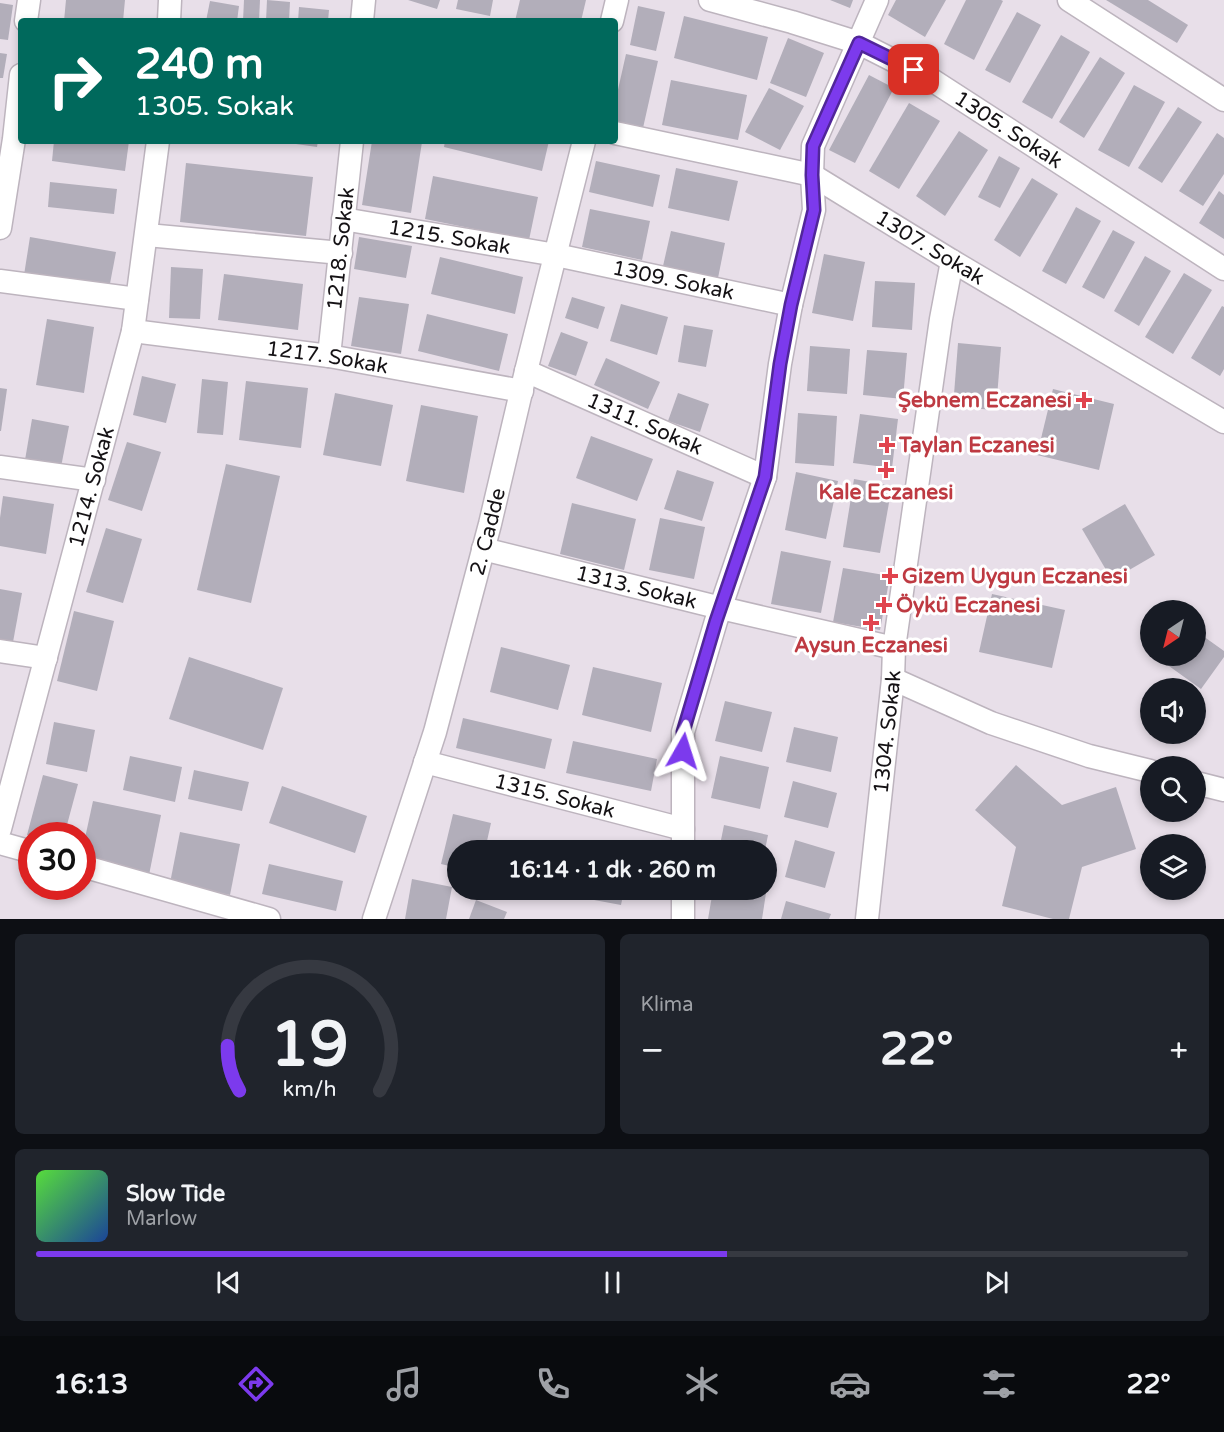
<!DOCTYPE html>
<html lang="tr">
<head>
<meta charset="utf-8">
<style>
	body { margin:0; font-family:"Varela Round",sans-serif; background:#20242c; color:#f1f3f6; height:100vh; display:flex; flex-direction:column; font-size:22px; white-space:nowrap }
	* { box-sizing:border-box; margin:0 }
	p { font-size:20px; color:#9ea1a6 }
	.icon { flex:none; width:33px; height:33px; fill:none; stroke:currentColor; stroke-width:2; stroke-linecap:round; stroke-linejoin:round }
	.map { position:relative; height:919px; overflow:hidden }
	.side { display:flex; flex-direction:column; gap:15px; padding:15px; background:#0d0f14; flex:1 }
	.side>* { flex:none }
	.banner { position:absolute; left:18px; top:18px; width:600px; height:126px; border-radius:6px; box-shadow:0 3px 9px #0003; background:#00695c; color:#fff; overflow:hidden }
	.needle { width:39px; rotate:215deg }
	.fabs { position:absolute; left:1140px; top:600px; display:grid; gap:12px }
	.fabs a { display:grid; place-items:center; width:66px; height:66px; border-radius:50%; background:#171b24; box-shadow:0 3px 9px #0003; font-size:30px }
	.speed { position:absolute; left:18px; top:822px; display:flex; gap:12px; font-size:30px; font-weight:700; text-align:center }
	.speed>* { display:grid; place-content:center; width:78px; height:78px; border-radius:50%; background:#171b24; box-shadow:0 3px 9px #0003; line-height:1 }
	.speed .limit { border:9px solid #d22; background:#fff; color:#111 }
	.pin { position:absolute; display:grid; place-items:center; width:51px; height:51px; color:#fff; margin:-26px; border-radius:12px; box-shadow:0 3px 9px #0006 }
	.me { position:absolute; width:66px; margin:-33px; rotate:6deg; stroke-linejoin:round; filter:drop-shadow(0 0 4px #0008) }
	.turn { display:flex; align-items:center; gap:21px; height:126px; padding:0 18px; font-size:27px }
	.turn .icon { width:78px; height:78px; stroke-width:2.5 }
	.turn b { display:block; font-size:42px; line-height:51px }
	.big { font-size:45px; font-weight:700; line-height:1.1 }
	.side .card { flex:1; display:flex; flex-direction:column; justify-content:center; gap:9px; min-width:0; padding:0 21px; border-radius:9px; background:#20242c }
	.side .dial { align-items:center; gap:0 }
	.dial svg { height:156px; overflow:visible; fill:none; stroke:#363941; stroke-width:7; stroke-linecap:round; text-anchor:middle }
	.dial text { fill:#f1f3f6; stroke:none }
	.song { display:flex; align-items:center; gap:18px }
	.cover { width:72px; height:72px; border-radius:9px; background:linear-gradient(135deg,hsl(110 70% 55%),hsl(220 70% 35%)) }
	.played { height:6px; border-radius:3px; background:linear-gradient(90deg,#7c3aed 60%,#363941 60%) }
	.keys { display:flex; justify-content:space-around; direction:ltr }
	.heat { display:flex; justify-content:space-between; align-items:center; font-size:33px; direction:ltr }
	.side .tiles { flex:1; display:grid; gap:15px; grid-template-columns:1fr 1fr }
	.card:last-child { grid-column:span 2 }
	.trip { position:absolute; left:447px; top:840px; width:330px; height:60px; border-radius:30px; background:#171b24; box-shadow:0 3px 9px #0003; font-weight:700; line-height:60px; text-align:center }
	.dock { display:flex; height:96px; justify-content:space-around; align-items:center; background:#090b0e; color:#9ea1a6 }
	.dock .icon { width:42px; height:42px }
	.dock .active { color:#7c3aed }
	.dock b { font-size:27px; color:#f1f3f6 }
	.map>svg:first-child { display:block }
</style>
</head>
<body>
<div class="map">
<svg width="1224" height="919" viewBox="0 0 1224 919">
	<rect width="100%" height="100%" fill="#e8dfe9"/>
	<!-- building -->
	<g fill="#b2aeba">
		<path d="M66,0h59l-2,21h-59z"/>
		<path d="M244,0h16l-1,21h-16z"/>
		<path d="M267,0l23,2 -1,19h-23z"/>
		<path d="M408,0h32l-3,9z"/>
		<path d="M458,0h35l-3,16 -34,-7z"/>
		<path d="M520,0h66l-5,21h-66z"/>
		<path d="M830,0h23l-3,8z"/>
		<path d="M896,0h50l-21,37 -37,-22z"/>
		<path d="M966,0h35l2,1 -29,59 -30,-16z"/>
		<path d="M1106,0h42l40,25 -11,18z"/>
		<path d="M210,1l29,5 -2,15h-31z"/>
		<path d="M0,3l13,2 -5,35 -8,-1z"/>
		<path d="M638,6l27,6 -9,39 -26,-6z"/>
		<path d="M299,7l30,3 -1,11h-30z"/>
		<path d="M1017,12l24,13 -31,58 -25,-13z"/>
		<path d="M684,16l84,21 -11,43 -83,-22z"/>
		<path d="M1061,35l29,17 -38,67 -30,-17z"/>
		<path d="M788,38l36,15 -18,44 -36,-14z"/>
		<path d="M0,53l7,1 -4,24h-3z"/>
		<path d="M626,54l32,7 -15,67 -28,-6v-19z"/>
		<path d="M1100,57l25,16 -41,65 -25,-16z"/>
		<path d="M869,75l25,13 -39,75 -26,-13z"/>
		<path d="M671,80l76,15 -9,45 -76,-15z"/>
		<path d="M1134,85l31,17 -36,65 -31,-17z"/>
		<path d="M769,88l35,18 -24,44 -35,-18z"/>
		<path d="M909,103l31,18 -41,68 -30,-18z"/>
		<path d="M1178,107l24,15 -40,61 -24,-15z"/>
		<path d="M959,131l29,19 -43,66 -29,-20z"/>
		<path d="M1217,133l7,5v36l-21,32 -24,-15z"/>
		<path d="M54,141h75l-4,30 -73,-10z"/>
		<path d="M282,141h36l-1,6 -35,-5z"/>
		<path d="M372,141l50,1 -11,71 -49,-8z"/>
		<path d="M445,141h104l-7,30 -98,-24z"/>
		<path d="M999,156l21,12 -20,40 -22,-11z"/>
		<path d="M596,161l64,14 -7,32 -64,-15z"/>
		<path d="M186,163l127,14 -7,59 -126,-14z"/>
		<path d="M676,168l62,13 -9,40 -61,-13z"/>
		<path d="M433,176l105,21 -9,43 -104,-21z"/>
		<path d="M1032,178l26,16 -38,63 -26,-17z"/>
		<path d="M50,182l67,7 -3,25 -66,-7z"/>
		<path d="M1219,191l5,4v44l-25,-16z"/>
		<path d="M1076,207l25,14 -35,63 -24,-13z"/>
		<path d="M590,209l60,12 -8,39 -60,-13z"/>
		<path d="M1113,230l22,12 -31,57 -22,-12z"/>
		<path d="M671,231l54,12 -7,35 -55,-12z"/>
		<path d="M30,237l86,15 -7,37 -85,-14z"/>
		<path d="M359,237l53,9 -6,32 -52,-9z"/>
		<path d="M824,254l41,8 -12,59 -41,-8z"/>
		<path d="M1145,256l26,15 -32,55 -25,-15z"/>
		<path d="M440,257l83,20 -8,37 -84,-20z"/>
		<path d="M171,267l32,2 -3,50 -31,-1z"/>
		<path d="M1184,273l28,17 -39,64 -28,-17z"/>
		<path d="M224,274l79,10 -5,46 -80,-10z"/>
		<path d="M875,281l40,2 -3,47 -40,-3z"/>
		<path d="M359,297l50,7 -8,50 -50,-8z"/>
		<path d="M572,297l33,10 -7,22 -33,-11z"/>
		<path d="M621,304l47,13 -11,38 -47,-14z"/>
		<path d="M1222,306l2,1v62l-4,7 -29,-18z"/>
		<path d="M427,314l81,20 -9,37 -81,-20z"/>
		<path d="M47,319l47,8 -10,66 -48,-8z"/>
		<path d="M684,325l29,5 -7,37 -28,-5z"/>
		<path d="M561,332l27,10 -12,34 -28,-10z"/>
		<path d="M958,343l43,4 -5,63 -43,-3z"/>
		<path d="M810,346l40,3 -3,45 -40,-3z"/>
		<path d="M867,350l40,3 -4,46 -40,-4z"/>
		<path d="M606,358l54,24 -12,27 -54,-24z"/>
		<path d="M142,376l34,8 -10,39 -33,-8z"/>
		<path d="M202,379l26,3 -5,53 -26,-2z"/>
		<path d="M246,381l62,7 -7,60 -62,-8z"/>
		<path d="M0,388l7,1 -6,42h-1z"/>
		<path d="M1053,389l61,15 -15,66 -62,-15z"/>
		<path d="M335,393l58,12 -12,61 -58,-11z"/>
		<path d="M678,393l31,11 -9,28 -32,-11z"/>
		<path d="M421,405l57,11 -14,77 -58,-12z"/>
		<path d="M798,413l39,3 -3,50 -39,-3z"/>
		<path d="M860,414l38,5 -6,49 -39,-5z"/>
		<path d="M32,419l37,7 -8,41 -36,-7z"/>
		<path d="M591,436l62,23 -16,42 -61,-23z"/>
		<path d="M127,442l34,10 -19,59 -34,-11z"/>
		<path d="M226,464l54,12 -29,127 -54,-13z"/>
		<path d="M677,470l37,12 -12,39 -38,-12z"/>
		<path d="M796,472l42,9 -12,58 -41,-9z"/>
		<path d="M854,479l38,7 -12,67 -37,-6z"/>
		<path d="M3,496l51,8 -8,50 -46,-8v-28z"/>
		<path d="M572,503l64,16 -12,51 -64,-16z"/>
		<path d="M1125,504l30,51 -43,25 -30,-51z"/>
		<path d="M660,518l45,9 -11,52 -45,-9z"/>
		<path d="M106,528l36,11 -19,64 -37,-11z"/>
		<path d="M781,551l50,10 -10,52 -50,-9z"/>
		<path d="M843,568l47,8 -10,54 -47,-8z"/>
		<path d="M0,589l22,4 -9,49 -13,-3z"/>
		<path d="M992,594l73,16 -13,58 -73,-16z"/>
		<path d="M74,611l40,10 -17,70 -40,-10z"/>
		<path d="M1196,631l28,20v6l-23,32 -46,-33h41z"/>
		<path d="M501,647l69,18 -12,45 -68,-18z"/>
		<path d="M189,657l94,31 -20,62 -94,-31z"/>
		<path d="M593,667l69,16 -11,49 -69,-17z"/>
		<path d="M725,701l47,11 -10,40 -47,-11z"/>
		<path d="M463,718l89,21 -7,30 -89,-21z"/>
		<path d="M54,722l41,8 -8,42 -41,-8z"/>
		<path d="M794,727l44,10 -7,35 -45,-10z"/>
		<path d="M573,741l84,18 -6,32 -85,-18z"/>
		<path d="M130,756l52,11 -7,35 -52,-12z"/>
		<path d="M720,756l49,11 -9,42 -49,-11z"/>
		<path d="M1016,765l46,40 54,-18 20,62 -54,18 -13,52h-16l-51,-13 14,-59 -41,-37z"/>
		<path d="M194,770l55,12 -7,29 -54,-12z"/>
		<path d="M43,775l35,9 -14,52h-32l-5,-1z"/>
		<path d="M793,781l44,12 -9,35 -44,-11z"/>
		<path d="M282,786l85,30 -12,37 -86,-30z"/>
		<path d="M93,801l68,14 -12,60 -67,-14v-9z"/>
		<path d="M453,814l38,9 -6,27h-27v18l-17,-4z"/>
		<path d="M724,825l44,10 -3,15h-46z"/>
		<path d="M180,832l60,12 -10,51 -60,-12z"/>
		<path d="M795,840l40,12 -10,36 -40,-11z"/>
		<path d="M269,864l74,17 -7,30 -74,-17z"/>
		<path d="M412,879l40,8 -6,32h-41z"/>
		<path d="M579,890h45l-3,15 -43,-8z"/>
		<path d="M713,890h35l18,3 -4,26h-54z"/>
		<path d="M476,900l31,12 -3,7h-35z"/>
		<path d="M786,901l45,13 -2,5h-48z"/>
	</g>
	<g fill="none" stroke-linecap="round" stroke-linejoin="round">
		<!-- minor casing -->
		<g stroke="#bdb4be" stroke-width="25">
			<g id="minor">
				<path id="s1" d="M710,0l82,22 67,21 73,37 292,189"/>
				<path d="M1069,0l155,100"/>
				<path d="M26,21l3,-21"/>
				<path d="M169,21l1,-21"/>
				<path d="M362,21l2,-21"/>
				<path d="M612,21l5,-21"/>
				<path id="s2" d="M615,133l197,42 140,86 272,161"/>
				<path id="s3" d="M343,219l213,36 235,50"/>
				<path d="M0,228l14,-89 7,-64"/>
				<path d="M147,235l194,18"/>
				<path d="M0,281l137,18"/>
				<path id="s4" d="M133,331l196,25 193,35"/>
				<path id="s5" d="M329,356c8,-72 15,-143 23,-215"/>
				<path id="s6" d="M526,371l239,106"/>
				<path d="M0,467l94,13"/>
				<path id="s7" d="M483,549l238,59 173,40"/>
				<path d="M0,651l46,7"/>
				<path d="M893,679l98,44 98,33 61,15"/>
				<path id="s8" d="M425,762l258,67"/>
				<path d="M1196,783l28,7"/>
				<path id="s9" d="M0,829l133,-498 25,-190"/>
				<path d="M0,843l32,9"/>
				<path d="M683,850v-118l33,-111 49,-144 15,-113 11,-59 23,-95 -2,-35 1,-29 64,-146"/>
				<path d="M82,866l187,53"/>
				<path d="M683,890v29"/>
				<path id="s10" d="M374,919l61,-187 55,-208 36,-153 58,-230"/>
				<path id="s11" d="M867,919l26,-240 1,-31 47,-329 11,-58"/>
			</g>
		</g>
		<!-- minor -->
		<use href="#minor" stroke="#fff" stroke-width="22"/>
	</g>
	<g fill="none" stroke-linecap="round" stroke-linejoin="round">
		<!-- route casing -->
		<g stroke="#51269a" stroke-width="15">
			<path id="route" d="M683,751v-19l33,-111 49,-144 15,-113 11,-59 23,-95 -2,-35 1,-29 46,-103 55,27"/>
		</g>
		<!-- route -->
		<use href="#route" stroke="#7c3aed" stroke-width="10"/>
	</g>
	<!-- markers -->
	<g fill="#e0444e" stroke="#fff" stroke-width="2">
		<path d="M1081 391h6v6h6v6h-6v6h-6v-6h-6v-6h6z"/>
		<path d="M884 436h6v6h6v6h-6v6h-6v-6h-6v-6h6z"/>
		<path d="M883 461h6v6h6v6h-6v6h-6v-6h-6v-6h6z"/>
		<path d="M887 567h6v6h6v6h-6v6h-6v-6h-6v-6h6z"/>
		<path d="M881 596h6v6h6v6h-6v6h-6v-6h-6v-6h6z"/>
		<path d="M868 614h6v6h6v6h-6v6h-6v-6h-6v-6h6z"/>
	</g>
	<g text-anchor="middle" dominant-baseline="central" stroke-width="6" stroke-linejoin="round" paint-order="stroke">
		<!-- street labels -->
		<g font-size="21" fill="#151215" stroke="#fff">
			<text stroke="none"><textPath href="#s1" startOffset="328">1305. Sokak</textPath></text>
			<text stroke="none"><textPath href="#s3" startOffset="108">1215. Sokak</textPath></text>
			<text stroke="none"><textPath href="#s5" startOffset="108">1218. Sokak</textPath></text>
			<text stroke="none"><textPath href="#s2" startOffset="340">1307. Sokak</textPath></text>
			<text stroke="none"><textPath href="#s3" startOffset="336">1309. Sokak</textPath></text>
			<text stroke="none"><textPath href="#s4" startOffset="196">1217. Sokak</textPath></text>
			<text stroke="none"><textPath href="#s6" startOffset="130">1311. Sokak</textPath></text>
			<text stroke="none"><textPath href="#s9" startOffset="354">1214. Sokak</textPath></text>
			<text stroke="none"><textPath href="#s10" startOffset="404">2. Cadde</textPath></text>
			<text stroke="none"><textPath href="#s7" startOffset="158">1313. Sokak</textPath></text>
			<text stroke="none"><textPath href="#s11" startOffset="188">1304. Sokak</textPath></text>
			<text stroke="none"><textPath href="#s8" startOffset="134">1315. Sokak</textPath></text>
		</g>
		<!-- health labels -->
		<g font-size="21" font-weight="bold" fill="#be3a42" stroke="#fff" text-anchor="start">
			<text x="1072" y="400" text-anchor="end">Şebnem Eczanesi</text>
			<text x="899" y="445">Taylan Eczanesi</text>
			<text x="886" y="492" text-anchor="middle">Kale Eczanesi</text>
			<text x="902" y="576">Gizem Uygun Eczanesi</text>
			<text x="896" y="605">Öykü Eczanesi</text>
			<text x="871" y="645" text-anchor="middle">Aysun Eczanesi</text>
		</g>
	</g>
</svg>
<div class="fabs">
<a><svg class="needle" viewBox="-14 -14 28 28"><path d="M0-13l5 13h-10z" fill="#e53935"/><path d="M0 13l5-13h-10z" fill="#9ea1a6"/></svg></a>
<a><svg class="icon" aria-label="sound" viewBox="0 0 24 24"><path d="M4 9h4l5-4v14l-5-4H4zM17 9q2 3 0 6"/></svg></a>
<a><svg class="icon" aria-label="search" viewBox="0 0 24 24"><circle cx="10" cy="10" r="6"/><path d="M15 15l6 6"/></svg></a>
<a><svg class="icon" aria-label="layers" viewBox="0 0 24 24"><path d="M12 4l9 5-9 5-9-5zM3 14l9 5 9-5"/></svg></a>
</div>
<div class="speed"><div class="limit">30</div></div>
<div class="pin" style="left:914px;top:70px;background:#d93025"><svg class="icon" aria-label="arrive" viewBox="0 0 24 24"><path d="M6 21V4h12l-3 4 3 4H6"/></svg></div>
<svg class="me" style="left:683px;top:751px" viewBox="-20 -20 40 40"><path d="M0-17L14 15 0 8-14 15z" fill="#7c3aed" stroke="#fff" stroke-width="4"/></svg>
<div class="trip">16:14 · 1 dk · 260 m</div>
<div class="banner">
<div class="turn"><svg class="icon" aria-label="right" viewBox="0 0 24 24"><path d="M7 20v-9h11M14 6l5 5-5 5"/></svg><div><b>240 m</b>1305. Sokak</div></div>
</div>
</div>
<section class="side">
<div class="tiles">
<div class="card dial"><svg viewBox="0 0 100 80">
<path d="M14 69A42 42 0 1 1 86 69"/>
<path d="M14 69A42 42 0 0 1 8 46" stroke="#7c3aed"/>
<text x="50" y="56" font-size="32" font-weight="700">19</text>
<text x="50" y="72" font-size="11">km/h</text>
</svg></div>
<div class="card"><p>Klima</p>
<div class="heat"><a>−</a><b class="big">22°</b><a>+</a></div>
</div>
<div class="card">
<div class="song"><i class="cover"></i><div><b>Slow Tide</b><p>Marlow</p></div></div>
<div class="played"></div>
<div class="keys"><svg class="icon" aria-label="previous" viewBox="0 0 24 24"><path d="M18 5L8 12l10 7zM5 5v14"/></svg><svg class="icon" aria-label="pause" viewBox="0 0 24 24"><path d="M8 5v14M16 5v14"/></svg><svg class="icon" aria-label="next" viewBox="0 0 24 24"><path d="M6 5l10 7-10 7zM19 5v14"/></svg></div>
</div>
</div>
</section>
<nav class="dock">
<b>16:13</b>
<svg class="icon active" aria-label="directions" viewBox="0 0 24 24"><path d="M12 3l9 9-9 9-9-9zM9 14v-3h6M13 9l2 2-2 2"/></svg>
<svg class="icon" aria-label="music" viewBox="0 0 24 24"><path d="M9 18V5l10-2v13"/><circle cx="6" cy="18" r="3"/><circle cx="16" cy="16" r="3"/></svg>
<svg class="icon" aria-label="phone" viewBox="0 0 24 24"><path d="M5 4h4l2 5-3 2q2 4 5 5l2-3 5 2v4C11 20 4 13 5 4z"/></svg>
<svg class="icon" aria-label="climate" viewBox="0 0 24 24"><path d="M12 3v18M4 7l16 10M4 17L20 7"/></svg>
<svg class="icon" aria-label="car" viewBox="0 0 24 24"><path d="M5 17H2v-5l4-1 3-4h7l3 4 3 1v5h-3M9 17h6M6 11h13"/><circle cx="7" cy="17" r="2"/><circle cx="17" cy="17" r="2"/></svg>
<svg class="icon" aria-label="filters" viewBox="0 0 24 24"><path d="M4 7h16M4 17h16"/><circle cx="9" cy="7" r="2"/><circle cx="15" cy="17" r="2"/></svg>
<b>22°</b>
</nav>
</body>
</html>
